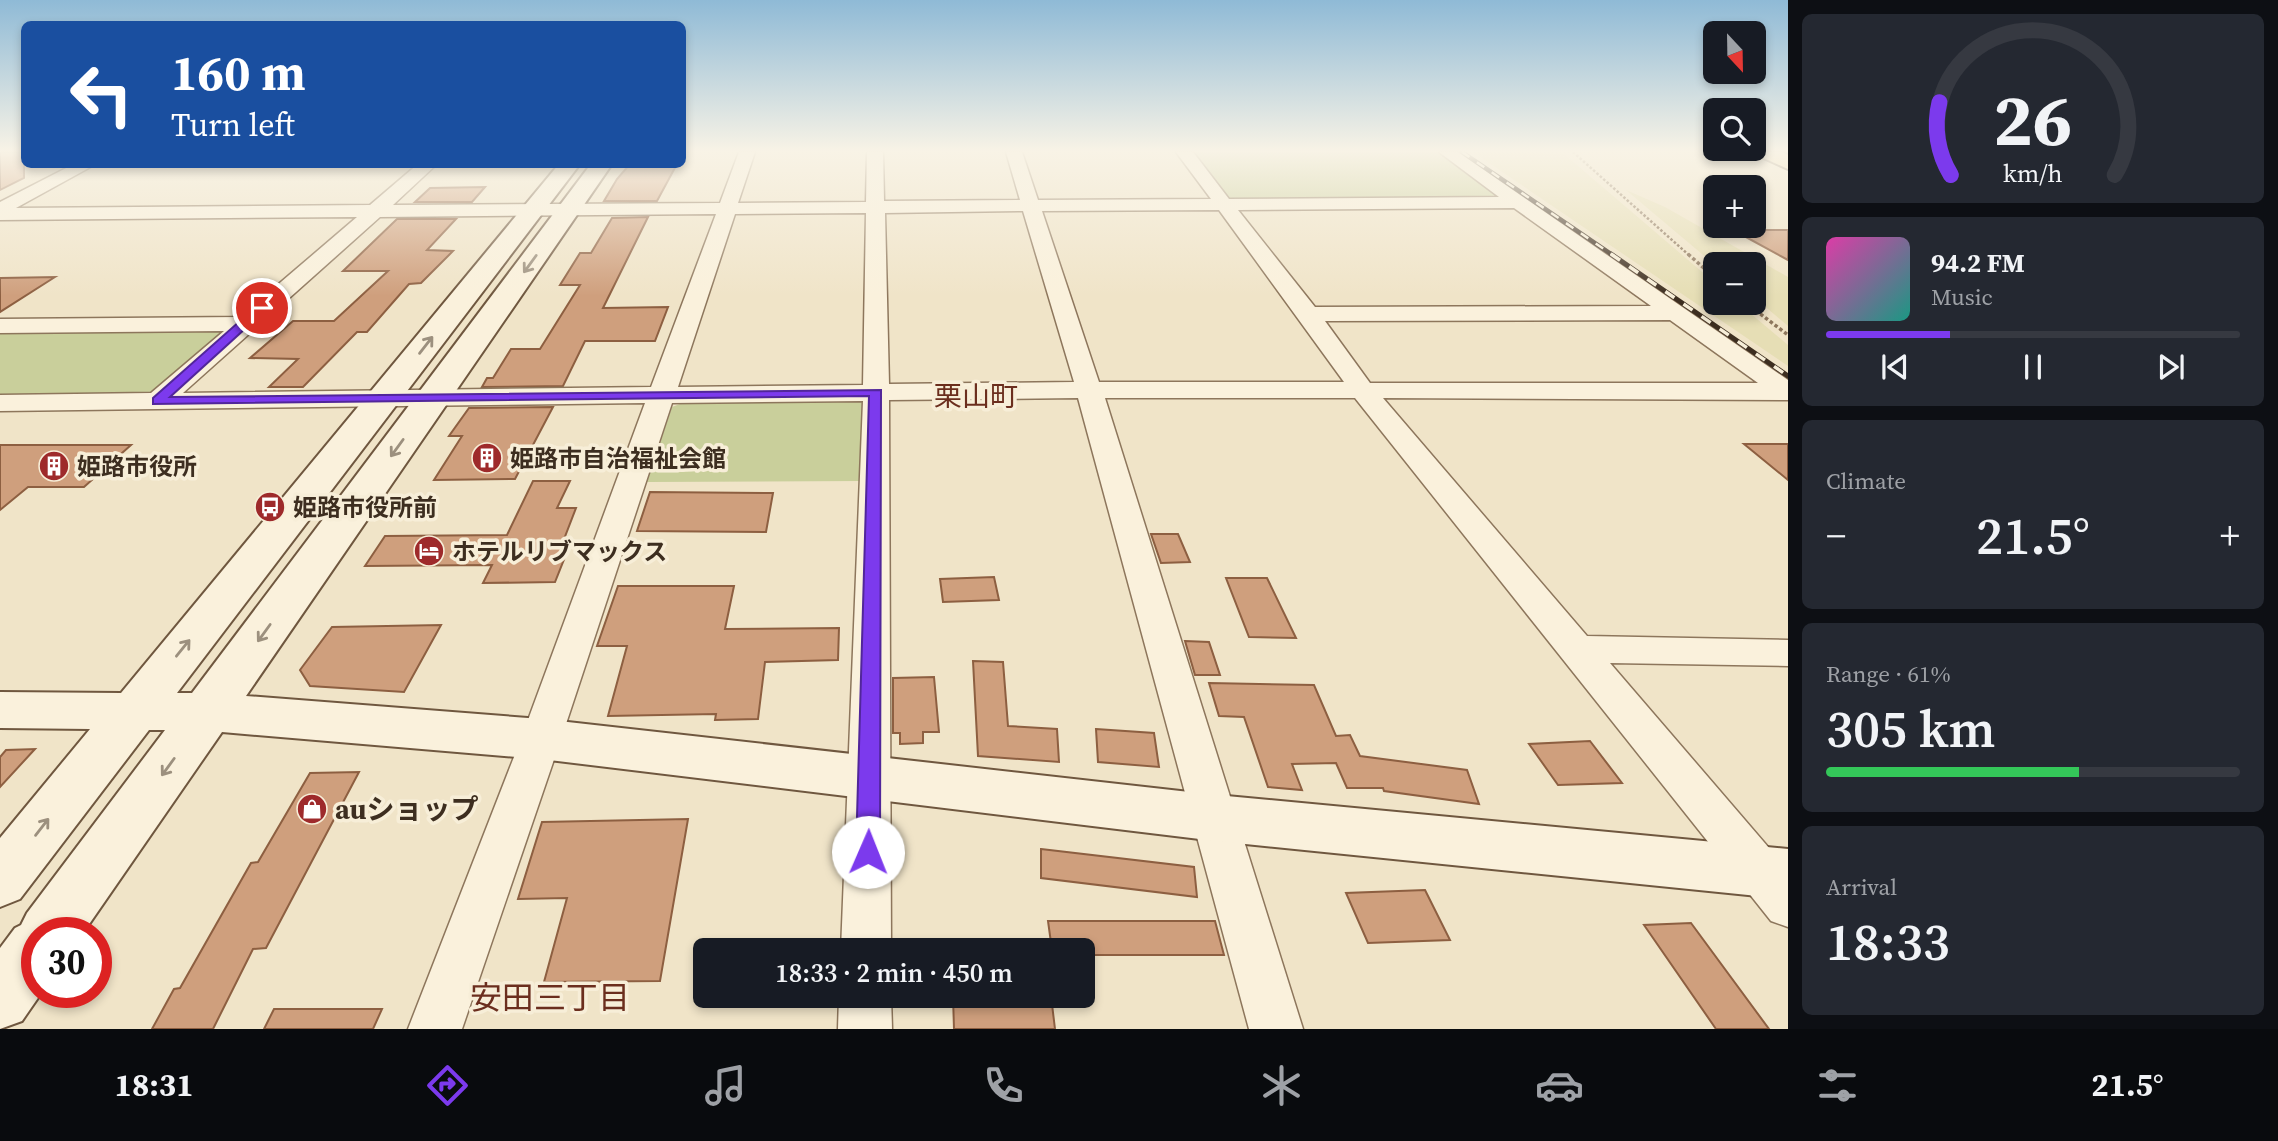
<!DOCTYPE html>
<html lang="en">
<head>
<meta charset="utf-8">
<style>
	body { margin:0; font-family:"Source Serif 4","Noto Sans JP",serif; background:#242831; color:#f1f3f6; height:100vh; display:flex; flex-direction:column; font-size:26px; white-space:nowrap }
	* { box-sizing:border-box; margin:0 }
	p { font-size:23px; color:#9ea1a6 }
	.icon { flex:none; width:38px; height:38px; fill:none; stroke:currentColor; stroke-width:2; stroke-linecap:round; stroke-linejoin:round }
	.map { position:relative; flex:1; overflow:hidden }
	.panel { display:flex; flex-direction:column; gap:14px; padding:14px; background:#0d0f14; width:490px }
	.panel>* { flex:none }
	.guide { position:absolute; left:21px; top:21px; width:665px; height:147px; border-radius:10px; box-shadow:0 4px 10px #0003; background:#1a4fa0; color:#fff; overflow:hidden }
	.needle { width:46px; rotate:158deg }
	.controls { position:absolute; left:1703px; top:21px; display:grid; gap:14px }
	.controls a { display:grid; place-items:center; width:63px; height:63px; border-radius:10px; background:#171b24; box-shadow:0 4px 10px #0003; font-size:35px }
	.speed { position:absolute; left:21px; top:917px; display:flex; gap:14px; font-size:35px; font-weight:700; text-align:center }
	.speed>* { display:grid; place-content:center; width:91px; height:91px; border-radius:50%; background:#171b24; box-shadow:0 4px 10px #0003; line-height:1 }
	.speed .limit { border:10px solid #d22; background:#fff; color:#111 }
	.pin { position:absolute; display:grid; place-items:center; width:60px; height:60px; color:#fff; margin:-30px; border:4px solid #fff; border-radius:50%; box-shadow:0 2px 7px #0007 }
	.me { position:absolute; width:77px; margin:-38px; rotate:1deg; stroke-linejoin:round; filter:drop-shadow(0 0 5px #0008) }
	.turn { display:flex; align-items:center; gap:24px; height:147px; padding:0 35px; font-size:32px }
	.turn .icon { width:91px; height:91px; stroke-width:2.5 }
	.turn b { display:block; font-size:49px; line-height:60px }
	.big { font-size:52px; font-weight:600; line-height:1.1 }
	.panel .card { flex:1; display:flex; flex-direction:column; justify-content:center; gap:10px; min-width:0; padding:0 24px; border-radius:10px; background:#242831 }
	.panel .dial { align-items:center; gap:0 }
	.dial svg { height:182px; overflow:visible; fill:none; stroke:#363941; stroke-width:7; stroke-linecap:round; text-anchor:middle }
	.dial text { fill:#f1f3f6; stroke:none }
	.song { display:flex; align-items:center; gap:21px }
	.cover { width:84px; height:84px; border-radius:10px; background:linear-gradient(135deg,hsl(320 70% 55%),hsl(170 70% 35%)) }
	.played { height:7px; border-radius:4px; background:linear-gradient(90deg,#7c3aed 30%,#363941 30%) }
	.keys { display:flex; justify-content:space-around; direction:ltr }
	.heat { display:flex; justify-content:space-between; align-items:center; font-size:38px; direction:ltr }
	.charge { height:10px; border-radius:5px; background:linear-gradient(90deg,#34c759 61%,#363941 0) }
	.trip { position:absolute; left:693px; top:938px; width:402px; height:70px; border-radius:10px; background:#171b24; box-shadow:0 4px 10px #0003; font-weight:600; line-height:70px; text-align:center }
	.menu { display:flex; height:112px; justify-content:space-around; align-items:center; background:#090b0e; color:#9ea1a6 }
	.menu .icon { width:49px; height:49px }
	.menu .on { color:#7c3aed }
	.menu b { font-size:32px; color:#f1f3f6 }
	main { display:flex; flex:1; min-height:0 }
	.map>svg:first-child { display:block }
</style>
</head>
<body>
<main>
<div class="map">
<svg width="1788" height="1029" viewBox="0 0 1788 1029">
	<rect width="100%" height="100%" fill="#f0e4c8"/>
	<!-- farmland -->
	<g fill="#e6deb5">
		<path d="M1473,152l91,2 151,129v20h23l50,42v21z"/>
		<path d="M1626,190l39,17 123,70v49l-34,-29v-33l-39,1z"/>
	</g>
	<!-- green -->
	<g fill="#c9cf9b">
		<path d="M1189,152h252l65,45 -279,2z"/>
		<path d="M226,330l-74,64 -152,1v-63z"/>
		<path d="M853,398l12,6 -4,77 -214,1 25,-75 13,-5z"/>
	</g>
	<!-- building -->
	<g fill="#cf9f7d" stroke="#8d5f41" stroke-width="2">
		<path d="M0,152h24v26l-24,12z"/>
		<path d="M630,164h47l-20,37h-53l13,-22z"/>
		<path d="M485,187l-13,15h-57l15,-14z"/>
		<path d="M648,217l-45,91 65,-1 -13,34h-70l-22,45 -81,1 5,-9h6l18,-29h29l40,-64h-20l20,-32h11l21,-35z"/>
		<path d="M397,219h59l-29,31 26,1 -32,32 -12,1 -42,48h-10l-54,55h-34l29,-28 -48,-1 43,-37h41l54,-50h-45z"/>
		<path d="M1733,230h55v30z"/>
		<path d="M55,277l-55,35v-34z"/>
		<path d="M553,407l-38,72 -81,1 28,-44h-13l20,-28z"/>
		<path d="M1744,444h44v36z"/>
		<path d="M0,445h131l-47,42h-56l-28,23z"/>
		<path d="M533,481h37l-13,27h19l-15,39h8l-14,35 -72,1 9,-18 -127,1 20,-30 122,-1z"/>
		<path d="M650,492l123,1 -7,39 -129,-1z"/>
		<path d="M1151,534h27l12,28 -29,1z"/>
		<path d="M994,577l5,23 -56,2 -3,-23z"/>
		<path d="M1226,578h41l29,60 -47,-1z"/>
		<path d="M618,586h116l-9,43 114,-1 -1,32 -73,2 -7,57 -43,1 1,-6 -108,2 19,-70h-30z"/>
		<path d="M441,625l-37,67 -94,-6 -10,-16 32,-43z"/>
		<path d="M1185,641l24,1 11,33h-25z"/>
		<path d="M973,661l30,1 5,64 49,3 2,33 -81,-6z"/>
		<path d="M934,677l5,55h-16v11l-23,1v-11h-7v-55z"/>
		<path d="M1209,683l105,2 22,51 14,-1 10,21 107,14 12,34 -95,-13 -1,-3h-36l-11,-25 -44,1 10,26 -34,-3 -24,-70 -25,-1z"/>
		<path d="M1096,729l58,4 5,34 -61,-5z"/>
		<path d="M1590,741l32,42 -64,2 -29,-41z"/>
		<path d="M35,749l-35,38v-30l6,-7z"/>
		<path d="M359,772l-93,176 -13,1 -40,80h-61l22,-40 6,-1 71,-125 7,-1 52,-89z"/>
		<path d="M688,819l-28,162 -116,1 23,-84 -49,1 24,-77z"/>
		<path d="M1041,849l153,18 3,30 -156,-19z"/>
		<path d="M1425,890l25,50 -82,3 -22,-50z"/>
		<path d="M1048,921h167l9,34h-141v-5h-31z"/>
		<path d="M1691,923l78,106h-53l-72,-104z"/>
		<path d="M953,996h98l4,33h-101z"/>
		<path d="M274,1009h108l-9,20h-109z"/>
	</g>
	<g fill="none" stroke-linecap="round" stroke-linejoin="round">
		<!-- street casing -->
		<g stroke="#8d765c" stroke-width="3">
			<g id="street">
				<path d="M739,152h16l-17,51 128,-1 1,-50h16l1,49 136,-1 -14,-48h16l16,48 173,-1 -35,-47h17l36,47 270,-2 -60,-45h19l330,228v20l-405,-2 204,238 201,4v26l-178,-3 178,207v57l-17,-6 -416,-523h-250l198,631h-54l-171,-631 -189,2 2,550h-50l22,-549 -191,2 -111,336 -99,290h-54l113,-290 124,-336 -645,8v-16l151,-2 73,-62 -224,2v-14l240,-2 117,-100 -357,3v-18l74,-38h22l-80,44 354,-3 48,-41h19l-44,41 327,-2zM1514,208l137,98 -336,1 -77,-97zM1219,210l125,172h-245l-57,-171zM1023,211l51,171 -185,2 -4,-171zM866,213l-3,172 -185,2 57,-173zM716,214l-65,173 -468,6 197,-176zM1670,320l88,63h-388l-45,-62z"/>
				<path d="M839,996h52l1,33h-54z"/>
			</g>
		</g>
		<!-- secondary casing -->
		<g stroke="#6f573f" stroke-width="4">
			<path id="secondary" d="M559,164h21l-403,529h15l399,-529h21l-366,532 295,23 675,76 572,54v50l-572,-58 -675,-82 -319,-27 -139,201h-46v59h5l-20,29 -22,8v-81l15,-20 6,-3 6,-12 138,-183h-16l-129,169 -20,8v-69l90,-109 -90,-1v-36l121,1z"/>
		</g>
		<!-- primary casing -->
		<g stroke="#5b4430" stroke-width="4">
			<path id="primary" d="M1756,152h26l6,3v14l-29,-13z"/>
		</g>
		<!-- path-far1 -->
		<path stroke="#8d765c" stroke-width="2.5" stroke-dasharray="2.5 2" stroke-linecap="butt" d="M1573,152l117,104"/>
		<!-- path -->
		<g stroke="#8d765c" stroke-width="3.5" stroke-dasharray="3.5 2.5" stroke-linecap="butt">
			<path d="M1688,254l27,24"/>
			<path d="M1746,303l42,32"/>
		</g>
		<!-- street -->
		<use href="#street" fill="#faf1dc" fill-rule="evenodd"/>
		<!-- secondary -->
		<use href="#secondary" fill="#faf1dc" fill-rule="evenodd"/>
		<!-- primary -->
		<use href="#primary" fill="#f3d9a0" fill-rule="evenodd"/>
		<!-- rail-far1 casing -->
		<g stroke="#3d2e20" stroke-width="4.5">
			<path id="rail-far1" d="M1462,152l152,104"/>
		</g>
		<!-- rail casing -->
		<g stroke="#3d2e20" stroke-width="5">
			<path id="rail" d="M1611,254l177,122"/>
		</g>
		<!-- rail-far1 -->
		<use href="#rail-far1" stroke="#f7eed8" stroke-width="2.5" stroke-dasharray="9" stroke-linecap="butt"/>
		<!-- rail -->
		<use href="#rail" stroke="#f7eed8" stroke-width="3.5" stroke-dasharray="11" stroke-linecap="butt"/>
	</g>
	<!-- one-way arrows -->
	<defs><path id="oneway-shaft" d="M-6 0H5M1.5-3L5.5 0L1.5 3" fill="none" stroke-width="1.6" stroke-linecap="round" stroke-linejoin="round" transform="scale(1.75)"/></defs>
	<g stroke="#9c907e">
		<use href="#oneway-shaft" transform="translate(530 264) rotate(126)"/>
		<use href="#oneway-shaft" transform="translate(426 345) rotate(-52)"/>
		<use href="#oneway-shaft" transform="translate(397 448) rotate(126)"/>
		<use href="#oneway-shaft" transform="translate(264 633) rotate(126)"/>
		<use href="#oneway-shaft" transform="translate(183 648) rotate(-51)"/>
		<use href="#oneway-shaft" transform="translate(168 767) rotate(126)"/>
		<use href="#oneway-shaft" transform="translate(42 827) rotate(-52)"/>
	</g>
	<!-- sky -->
	<linearGradient id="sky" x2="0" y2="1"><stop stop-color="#8fbad6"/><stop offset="0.51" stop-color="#f8f3e6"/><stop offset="1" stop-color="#f8f3e6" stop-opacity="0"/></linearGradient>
	<rect width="1788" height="296" fill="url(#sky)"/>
	<!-- route -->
	<path fill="#7c3aed" stroke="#51269a" stroke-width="2" d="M258,305l10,3 -98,89 711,-7 -1,462 -4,7 -8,3 -8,-3 -4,-7 13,-456 -716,8v-6z"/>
	<!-- icons -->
	<defs>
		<g id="building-disc" transform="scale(1.575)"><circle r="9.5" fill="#9e2a2b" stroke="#f7eed8"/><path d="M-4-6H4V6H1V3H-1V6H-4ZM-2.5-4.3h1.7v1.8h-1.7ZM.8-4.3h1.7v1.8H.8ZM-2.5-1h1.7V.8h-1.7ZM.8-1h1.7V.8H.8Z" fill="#fff"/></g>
		<g id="bus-disc" transform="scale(1.575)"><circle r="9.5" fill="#9e2a2b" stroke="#f7eed8"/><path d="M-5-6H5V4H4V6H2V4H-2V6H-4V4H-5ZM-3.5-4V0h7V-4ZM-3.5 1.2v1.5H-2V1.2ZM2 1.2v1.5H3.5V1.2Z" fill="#fff"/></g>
		<g id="hotel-disc" transform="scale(1.575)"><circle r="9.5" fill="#9e2a2b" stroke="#f7eed8"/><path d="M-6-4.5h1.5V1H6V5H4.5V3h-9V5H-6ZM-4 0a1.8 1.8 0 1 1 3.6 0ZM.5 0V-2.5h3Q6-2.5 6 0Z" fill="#fff"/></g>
		<g id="shop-disc" transform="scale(1.575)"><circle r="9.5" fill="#9e2a2b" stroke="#f7eed8"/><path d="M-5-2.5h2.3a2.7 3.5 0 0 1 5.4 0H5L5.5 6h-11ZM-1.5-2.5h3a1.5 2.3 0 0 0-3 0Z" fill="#fff"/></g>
	</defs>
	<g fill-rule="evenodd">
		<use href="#building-disc" x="487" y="458"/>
		<use href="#building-disc" x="54" y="466"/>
		<use href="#bus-disc" x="270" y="507"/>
		<use href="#hotel-disc" x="429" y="551"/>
		<use href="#shop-disc" x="312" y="809"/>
	</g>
	<g text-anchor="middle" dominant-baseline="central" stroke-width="7" stroke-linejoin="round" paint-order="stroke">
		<!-- poi labels -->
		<g font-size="24" font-weight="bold" fill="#3d2e20" stroke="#f7eed8" text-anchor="start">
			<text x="510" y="458">姫路市自治福祉会館</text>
			<text x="77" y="466">姫路市役所</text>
			<text x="293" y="507">姫路市役所前</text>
			<text x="452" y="551">ホテルリブマックス</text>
		</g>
		<!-- quarter labels -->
		<g font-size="28" fill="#6b2e1e" stroke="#f7eed8">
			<text x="976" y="396">栗山町</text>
		</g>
		<!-- near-poi labels -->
		<g font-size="28" font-weight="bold" fill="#3d2e20" stroke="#f7eed8" text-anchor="start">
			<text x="335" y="809">auショップ</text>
		</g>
		<!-- near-neighbourhood labels -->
		<g font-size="32" fill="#6b2e1e" stroke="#f7eed8">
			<text x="550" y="998">安田三丁目</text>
		</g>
	</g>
</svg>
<div class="controls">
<a><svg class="needle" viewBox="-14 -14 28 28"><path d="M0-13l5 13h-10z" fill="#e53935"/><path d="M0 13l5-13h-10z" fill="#9ea1a6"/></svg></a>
<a><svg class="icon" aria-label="search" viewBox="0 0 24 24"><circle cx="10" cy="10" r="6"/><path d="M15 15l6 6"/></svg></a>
<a>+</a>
<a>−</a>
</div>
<div class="speed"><div class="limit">30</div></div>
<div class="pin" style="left:262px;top:308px;background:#d93025"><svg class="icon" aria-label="arrive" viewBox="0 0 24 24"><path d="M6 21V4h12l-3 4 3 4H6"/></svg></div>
<svg class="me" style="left:868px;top:852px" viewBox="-20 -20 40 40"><circle r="19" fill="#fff"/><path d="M0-13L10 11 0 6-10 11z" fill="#7c3aed"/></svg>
<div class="trip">18:33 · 2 min · 450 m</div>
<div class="guide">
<div class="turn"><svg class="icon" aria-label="left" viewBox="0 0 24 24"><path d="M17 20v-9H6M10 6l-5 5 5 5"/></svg><div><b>160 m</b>Turn left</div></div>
</div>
</div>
<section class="panel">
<div class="card dial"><svg viewBox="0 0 100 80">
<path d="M14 69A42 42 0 1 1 86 69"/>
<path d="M14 69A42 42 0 0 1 9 37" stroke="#7c3aed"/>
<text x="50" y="56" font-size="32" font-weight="700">26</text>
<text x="50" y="72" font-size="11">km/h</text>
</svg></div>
<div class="card">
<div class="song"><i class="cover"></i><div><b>94.2 FM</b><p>Music</p></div></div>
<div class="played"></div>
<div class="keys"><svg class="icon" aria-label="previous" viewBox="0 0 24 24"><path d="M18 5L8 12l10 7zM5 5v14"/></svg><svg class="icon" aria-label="pause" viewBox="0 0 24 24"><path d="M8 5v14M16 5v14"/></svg><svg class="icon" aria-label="next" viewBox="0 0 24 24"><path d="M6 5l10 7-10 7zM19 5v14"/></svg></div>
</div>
<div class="card"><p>Climate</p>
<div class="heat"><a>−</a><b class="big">21.5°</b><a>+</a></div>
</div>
<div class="card"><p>Range · 61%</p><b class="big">305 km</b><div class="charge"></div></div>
<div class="card"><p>Arrival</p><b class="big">18:33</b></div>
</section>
</main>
<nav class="menu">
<b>18:31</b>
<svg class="icon on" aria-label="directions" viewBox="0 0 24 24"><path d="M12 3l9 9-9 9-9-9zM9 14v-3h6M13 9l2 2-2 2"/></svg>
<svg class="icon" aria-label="music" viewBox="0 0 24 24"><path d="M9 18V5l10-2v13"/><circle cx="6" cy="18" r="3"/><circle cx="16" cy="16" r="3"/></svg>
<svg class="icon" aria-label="phone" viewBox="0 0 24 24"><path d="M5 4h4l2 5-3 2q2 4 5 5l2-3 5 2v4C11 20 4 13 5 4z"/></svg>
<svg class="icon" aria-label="climate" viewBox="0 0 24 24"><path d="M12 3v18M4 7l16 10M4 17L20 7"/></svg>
<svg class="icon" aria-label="car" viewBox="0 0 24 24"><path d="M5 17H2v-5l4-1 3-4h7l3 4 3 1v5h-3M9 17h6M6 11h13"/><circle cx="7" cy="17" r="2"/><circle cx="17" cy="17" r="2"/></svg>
<svg class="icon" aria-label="filters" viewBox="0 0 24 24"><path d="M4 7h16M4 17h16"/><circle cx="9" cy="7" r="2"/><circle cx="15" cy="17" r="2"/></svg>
<b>21.5°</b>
</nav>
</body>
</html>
